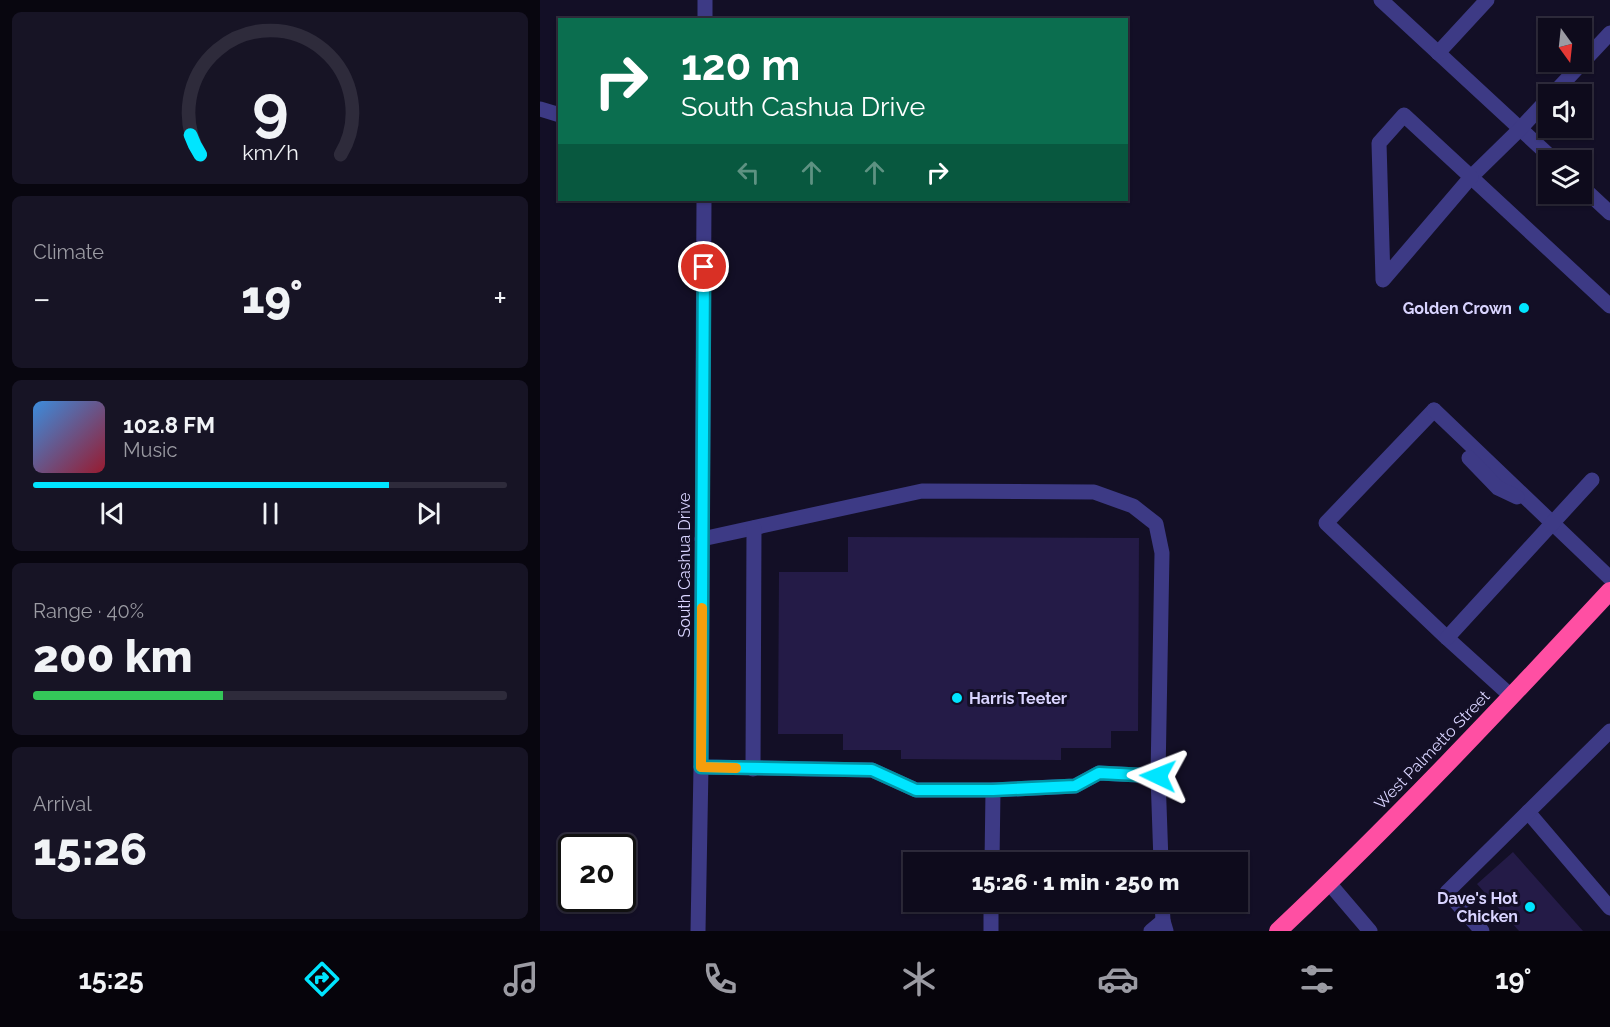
<!DOCTYPE html>
<html lang="en">
<head>
<meta charset="utf-8">
<style>
	body { margin:0; font-family:Raleway,sans-serif; background:#171425; color:#f1f3f6; height:100vh; display:flex; flex-direction:column; font-size:22px; white-space:nowrap }
	* { box-sizing:border-box; margin:0 }
	p { font-size:20px; color:#9b9ba3 }
	.icon { flex:none; width:33px; height:33px; fill:none; stroke:currentColor; stroke-width:2; stroke-linecap:round; stroke-linejoin:round }
	.map { position:relative; flex:1; overflow:hidden }
	.details { display:flex; flex-direction:column; gap:12px; padding:12px; background:#08060f; width:540px }
	.details>* { flex:none }
	.banner { position:absolute; left:18px; top:18px; width:570px; height:183px; border-radius:0px; box-shadow:0 2px 4px #0004,0 0 0 2px #2e2b3b; background:#0b6e4f; color:#fff; overflow:hidden }
	.needle { width:39px; rotate:165deg }
	.fabs { position:absolute; left:998px; top:18px; display:grid; gap:12px }
	.fabs a { display:grid; place-items:center; width:54px; height:54px; border-radius:0px; background:#0e0b1c; box-shadow:0 2px 4px #0004,0 0 0 2px #2e2b3b; font-size:30px }
	.speed { position:absolute; left:18px; top:834px; display:flex; gap:12px; font-size:30px; font-weight:700; text-align:center }
	.speed>* { display:grid; place-content:center; width:78px; height:78px; border-radius:50%; background:#0e0b1c; box-shadow:0 2px 4px #0004,0 0 0 2px #2e2b3b; line-height:1 }
	.speed .limit { border:3px solid #111; border-radius:9px; background:#fff; color:#111 }
	.pin { position:absolute; display:grid; place-items:center; width:51px; height:51px; color:#fff; margin:-26px; border:3px solid #fff; border-radius:50%; box-shadow:0 2px 6px #0007 }
	.me { position:absolute; width:66px; margin:-33px; rotate:272deg; stroke-linejoin:round; filter:drop-shadow(0 0 4px #0008) }
	.turn { display:flex; align-items:center; gap:21px; height:126px; padding:0 24px; font-size:27px }
	.turn .icon { width:78px; height:78px; stroke-width:2.5 }
	.turn b { display:block; font-size:42px; line-height:51px }
	.lanes { display:flex; align-items:center; height:57px; padding:0 24px; background:#0003; justify-content:center; gap:30px; direction:ltr }
	.lanes .off { opacity:.35 }
	.big { font-size:45px; font-weight:800; line-height:1.1 }
	.details .card { flex:1; display:flex; flex-direction:column; justify-content:center; gap:9px; min-width:0; padding:0 21px; border-radius:9px; background:#171425 }
	.details .dial { align-items:center; gap:0 }
	.dial svg { height:156px; overflow:visible; fill:none; stroke:#2e2b3b; stroke-width:7; stroke-linecap:round; text-anchor:middle }
	.dial text { fill:#f1f3f6; stroke:none }
	.song { display:flex; align-items:center; gap:18px }
	.cover { width:72px; height:72px; border-radius:9px; background:linear-gradient(135deg,hsl(210 70% 55%),hsl(350 70% 35%)) }
	.played { height:6px; border-radius:3px; background:linear-gradient(90deg,#00e5ff 75%,#2e2b3b 75%) }
	.keys { display:flex; justify-content:space-around; direction:ltr }
	.heat { display:flex; justify-content:space-between; align-items:center; font-size:33px; direction:ltr }
	.charge { height:9px; border-radius:4px; background:linear-gradient(90deg,#34c759 40%,#2e2b3b 0) }
	.trip { position:absolute; left:363px; top:852px; width:345px; height:60px; border-radius:0px; background:#0e0b1c; box-shadow:0 2px 4px #0004,0 0 0 2px #2e2b3b; font-weight:800; line-height:60px; text-align:center }
	.tab-bar { display:flex; height:96px; justify-content:space-around; align-items:center; background:#06040b; color:#9b9ba3 }
	.tab-bar .icon { width:42px; height:42px }
	.tab-bar .current { color:#00e5ff }
	.tab-bar b { font-size:27px; color:#f1f3f6 }
	main { display:flex; flex:1; min-height:0 }
	.map>svg:first-child { display:block }
</style>
</head>
<body>
<main>
<section class="details">
<div class="card dial"><svg viewBox="0 0 100 80">
<path d="M14 69A42 42 0 1 1 86 69"/>
<path d="M14 69A42 42 0 0 1 9 59" stroke="#00e5ff"/>
<text x="50" y="56" font-size="32" font-weight="700">9</text>
<text x="50" y="72" font-size="11">km/h</text>
</svg></div>
<div class="card"><p>Climate</p>
<div class="heat"><a>−</a><b class="big">19°</b><a>+</a></div>
</div>
<div class="card">
<div class="song"><i class="cover"></i><div><b>102.8 FM</b><p>Music</p></div></div>
<div class="played"></div>
<div class="keys"><svg class="icon" aria-label="previous" viewBox="0 0 24 24"><path d="M18 5L8 12l10 7zM5 5v14"/></svg><svg class="icon" aria-label="pause" viewBox="0 0 24 24"><path d="M8 5v14M16 5v14"/></svg><svg class="icon" aria-label="next" viewBox="0 0 24 24"><path d="M6 5l10 7-10 7zM19 5v14"/></svg></div>
</div>
<div class="card"><p>Range · 40%</p><b class="big">200 km</b><div class="charge"></div></div>
<div class="card"><p>Arrival</p><b class="big">15:26</b></div>
</section>
<div class="map">
<svg width="1070" height="931" viewBox="0 0 1070 931">
	<rect width="100%" height="100%" fill="#130f26"/>
	<!-- building -->
	<g fill="#241b47">
		<path d="M308,537l291,1 -1,193h-27v17h-50v12l-160,-1v-9h-58v-16h-65l1,-162h69z"/>
		<path d="M973,852l70,79h-64l-42,-47z"/>
	</g>
	<g fill="none" stroke-linecap="round" stroke-linejoin="round">
		<!-- minor -->
		<g stroke="#3d3a85" stroke-width="15">
			<path d="M841,0l173,160"/>
			<path d="M165,20v-20"/>
			<path d="M898,53l49,-53"/>
			<path d="M1013,94l57,-61"/>
			<path d="M1008,99l-28,30 -49,48 139,129"/>
			<path d="M0,109l20,6"/>
			<path d="M864,115l67,62 -88,103 -4,-137z"/>
			<path d="M1041,186l29,27"/>
			<path d="M894,410l-108,113 121,115 64,58"/>
			<path d="M894,410l176,168"/>
			<path d="M929,458l29,30 19,9"/>
			<path d="M162,539l220,-48 172,1 39,14 23,18 6,29 -4,223"/>
			<path d="M907,638l145,-158"/>
			<path d="M161,767l171,3 44,20h77"/>
			<path d="M213,769l1,-241"/>
			<path d="M988,812l82,96"/>
			<path d="M452,862l1,-72 82,-4 24,-13 59,3 3,86"/>
			<path d="M789,883l41,48"/>
			<path d="M622,902l1,19"/>
			<path d="M158,931l3,-164 3,-567"/>
			<path d="M451,931v-29"/>
			<path d="M611,931l12,-10 3,10"/>
			<path d="M942,931l-35,-39 163,-161"/>
		</g>
		<!-- highway -->
		<path stroke="#ff4fa3" stroke-width="18" d="M738,931c115,-108 224,-224 332,-340"/>
	</g>
	<g fill="none" stroke-linecap="round" stroke-linejoin="round">
		<!-- route casing -->
		<g stroke="#0095a6" stroke-width="15">
			<path id="route" d="M164,267l-3,500 171,3 44,20h77l82,-4 24,-13 59,3"/>
		</g>
		<!-- route -->
		<use href="#route" stroke="#00e5ff" stroke-width="10"/>
		<!-- slow -->
		<path stroke="#f59e0b" stroke-width="10" d="M162,608l-1,159 35,1"/>
	</g>
	<!-- markers -->
	<g fill="#00e5ff" stroke="#130f26" stroke-width="2">
		<circle cx="984" cy="308" r="6"/>
		<circle cx="417" cy="698" r="6"/>
		<circle cx="990" cy="907" r="6"/>
	</g>
	<g text-anchor="middle" dominant-baseline="central" stroke-width="6" stroke-linejoin="round" paint-order="stroke">
		<!-- poi labels -->
		<g font-size="16" font-weight="bold" fill="#d9d4ff" stroke="#130f26" text-anchor="end">
			<text x="972" y="308">Golden Crown</text>
			<text x="429" y="698" text-anchor="start">Harris Teeter</text>
			<text x="978" y="898">Dave's Hot<tspan x="978" dy="18">Chicken</tspan></text>
		</g>
		<!-- street labels -->
		<g font-size="16" fill="#d9d4ff" stroke="#130f26">
			<text transform="translate(144 565) rotate(-90)">South Cashua Drive</text>
			<text transform="translate(892 750) rotate(-46)">West Palmetto Street</text>
		</g>
	</g>
</svg>
<div class="fabs">
<a><svg class="needle" viewBox="-14 -14 28 28"><path d="M0-13l5 13h-10z" fill="#e53935"/><path d="M0 13l5-13h-10z" fill="#9b9ba3"/></svg></a>
<a><svg class="icon" aria-label="sound" viewBox="0 0 24 24"><path d="M4 9h4l5-4v14l-5-4H4zM17 9q2 3 0 6"/></svg></a>
<a><svg class="icon" aria-label="layers" viewBox="0 0 24 24"><path d="M12 4l9 5-9 5-9-5zM3 14l9 5 9-5"/></svg></a>
</div>
<div class="speed"><div class="limit">20</div></div>
<div class="pin" style="left:164px;top:267px;background:#d93025"><svg class="icon" aria-label="arrive" viewBox="0 0 24 24"><path d="M6 21V4h12l-3 4 3 4H6"/></svg></div>
<svg class="me" style="left:618px;top:776px" viewBox="-20 -20 40 40"><path d="M0-17L14 15 0 8-14 15z" fill="#00e5ff" stroke="#fff" stroke-width="4"/></svg>
<div class="trip">15:26 · 1 min · 250 m</div>
<div class="banner">
<div class="turn"><svg class="icon" aria-label="right" viewBox="0 0 24 24"><path d="M7 20v-9h11M14 6l5 5-5 5"/></svg><div><b>120 m</b>South Cashua Drive</div></div>
<div class="lanes"><svg class="icon off" aria-label="left" viewBox="0 0 24 24"><path d="M17 20v-9H6M10 6l-5 5 5 5"/></svg><svg class="icon off" aria-label="ahead" viewBox="0 0 24 24"><path d="M12 20V5M6 11l6-6 6 6"/></svg><svg class="icon off" aria-label="ahead" viewBox="0 0 24 24"><path d="M12 20V5M6 11l6-6 6 6"/></svg><svg class="icon" aria-label="right" viewBox="0 0 24 24"><path d="M7 20v-9h11M14 6l5 5-5 5"/></svg></div>
</div>
</div>
</main>
<nav class="tab-bar">
<b>15:25</b>
<svg class="icon current" aria-label="directions" viewBox="0 0 24 24"><path d="M12 3l9 9-9 9-9-9zM9 14v-3h6M13 9l2 2-2 2"/></svg>
<svg class="icon" aria-label="music" viewBox="0 0 24 24"><path d="M9 18V5l10-2v13"/><circle cx="6" cy="18" r="3"/><circle cx="16" cy="16" r="3"/></svg>
<svg class="icon" aria-label="phone" viewBox="0 0 24 24"><path d="M5 4h4l2 5-3 2q2 4 5 5l2-3 5 2v4C11 20 4 13 5 4z"/></svg>
<svg class="icon" aria-label="climate" viewBox="0 0 24 24"><path d="M12 3v18M4 7l16 10M4 17L20 7"/></svg>
<svg class="icon" aria-label="car" viewBox="0 0 24 24"><path d="M5 17H2v-5l4-1 3-4h7l3 4 3 1v5h-3M9 17h6M6 11h13"/><circle cx="7" cy="17" r="2"/><circle cx="17" cy="17" r="2"/></svg>
<svg class="icon" aria-label="filters" viewBox="0 0 24 24"><path d="M4 7h16M4 17h16"/><circle cx="9" cy="7" r="2"/><circle cx="15" cy="17" r="2"/></svg>
<b>19°</b>
</nav>
</body>
</html>
